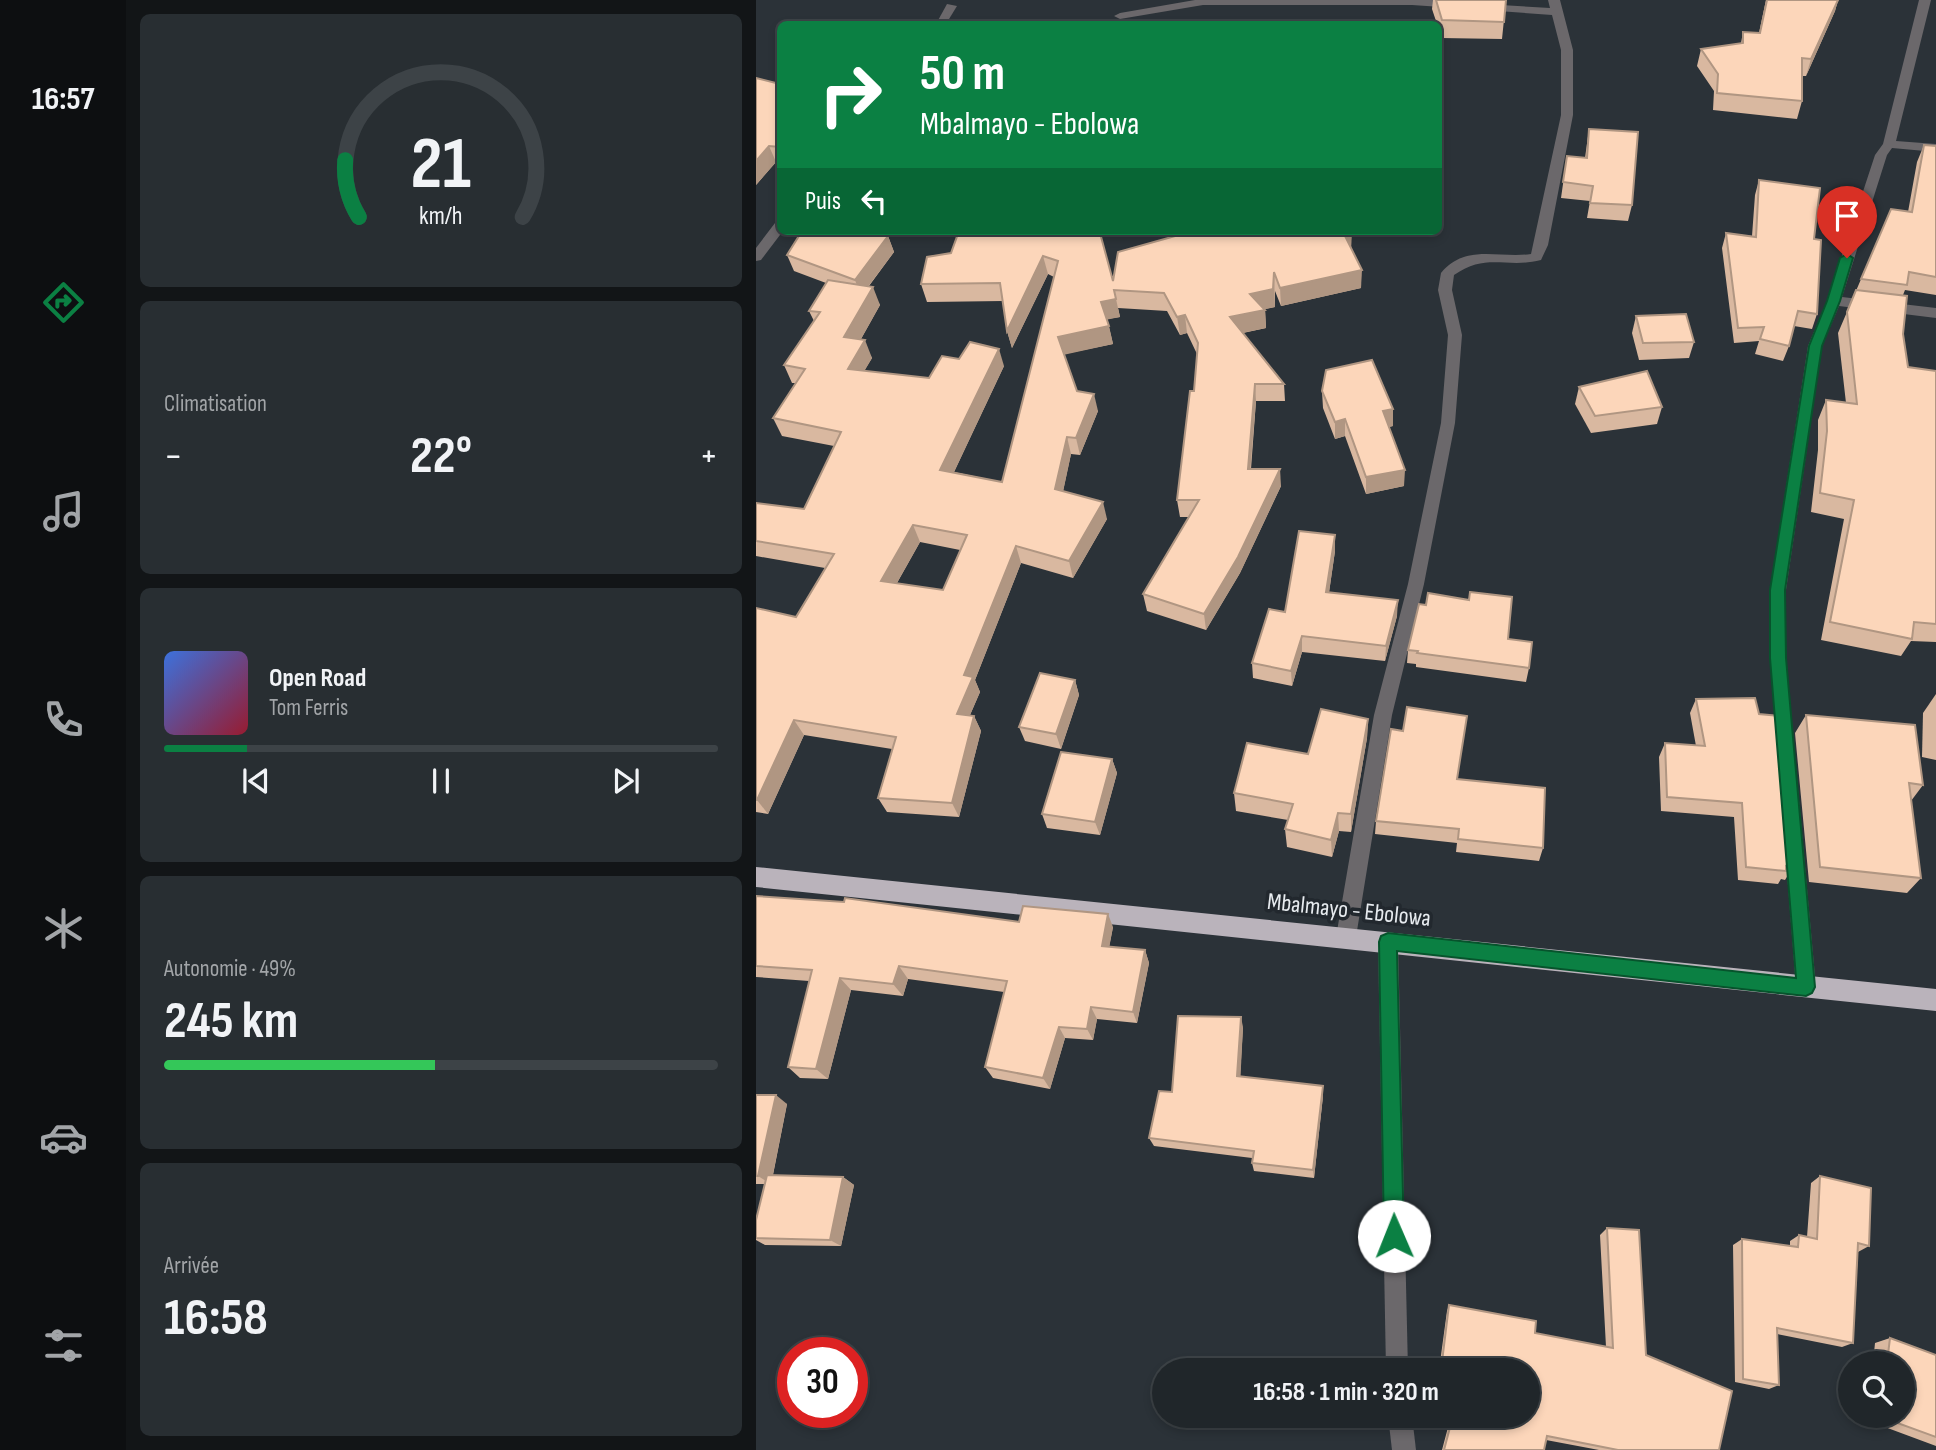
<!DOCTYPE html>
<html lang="fr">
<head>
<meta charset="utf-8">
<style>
	body { margin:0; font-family:"Sofia Sans Condensed",sans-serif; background:#282e32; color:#f1f3f6; height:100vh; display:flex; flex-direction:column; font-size:26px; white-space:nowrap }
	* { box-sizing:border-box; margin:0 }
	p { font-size:23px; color:#a2a5a8 }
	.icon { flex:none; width:38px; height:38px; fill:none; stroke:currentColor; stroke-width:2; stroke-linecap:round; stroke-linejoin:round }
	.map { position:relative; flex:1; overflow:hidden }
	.panel { display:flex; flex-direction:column; gap:14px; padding:14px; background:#121517; width:630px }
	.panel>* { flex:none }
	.banner { position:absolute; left:21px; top:21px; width:665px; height:214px; border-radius:10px; box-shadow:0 4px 10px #0003,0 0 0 2px #3d4347; background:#0b8043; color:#fff; overflow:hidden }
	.tools { position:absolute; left:1082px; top:1351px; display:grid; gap:14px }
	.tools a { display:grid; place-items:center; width:77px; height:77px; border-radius:50%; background:#20262a; box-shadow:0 4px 10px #0003,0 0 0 2px #3d4347; font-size:35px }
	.speed { position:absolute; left:21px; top:1337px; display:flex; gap:14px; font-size:35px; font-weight:700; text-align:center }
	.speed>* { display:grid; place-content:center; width:91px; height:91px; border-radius:50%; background:#20262a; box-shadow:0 4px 10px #0003,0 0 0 2px #3d4347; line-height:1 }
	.speed .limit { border:10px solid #d22; background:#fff; color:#111 }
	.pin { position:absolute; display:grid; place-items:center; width:60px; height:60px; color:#fff; margin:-72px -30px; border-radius:50% 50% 50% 0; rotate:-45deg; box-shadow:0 0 7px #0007 }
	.pin .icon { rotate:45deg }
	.me { position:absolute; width:77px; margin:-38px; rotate:359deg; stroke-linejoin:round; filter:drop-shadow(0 0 5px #0008) }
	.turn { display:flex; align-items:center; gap:24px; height:147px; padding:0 28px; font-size:32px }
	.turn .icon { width:91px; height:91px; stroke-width:2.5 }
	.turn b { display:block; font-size:49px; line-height:60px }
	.then { display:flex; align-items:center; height:66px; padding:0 28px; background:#0003; gap:14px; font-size:26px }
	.big { font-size:52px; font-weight:700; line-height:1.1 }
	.panel .tile { flex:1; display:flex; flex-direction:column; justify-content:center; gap:10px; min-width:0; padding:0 24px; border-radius:10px; background:#282e32 }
	.panel .dial { align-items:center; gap:0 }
	.dial svg { height:182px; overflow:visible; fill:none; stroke:#3d4347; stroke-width:7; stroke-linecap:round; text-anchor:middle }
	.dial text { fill:#f1f3f6; stroke:none }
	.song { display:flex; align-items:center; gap:21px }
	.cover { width:84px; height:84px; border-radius:10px; background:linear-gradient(135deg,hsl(220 70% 55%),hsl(350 70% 35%)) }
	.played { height:7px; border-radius:4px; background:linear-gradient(90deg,#0b8043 15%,#3d4347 15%) }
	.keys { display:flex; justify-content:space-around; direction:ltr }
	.heat { display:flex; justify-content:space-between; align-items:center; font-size:38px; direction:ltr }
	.charge { height:10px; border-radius:5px; background:linear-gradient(90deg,#34c759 49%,#3d4347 0) }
	.trip { position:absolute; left:396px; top:1358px; width:388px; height:70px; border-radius:35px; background:#20262a; box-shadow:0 4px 10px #0003,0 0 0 2px #3d4347; font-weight:700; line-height:70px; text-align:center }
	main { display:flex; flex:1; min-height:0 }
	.tabs { display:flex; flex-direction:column; width:126px; justify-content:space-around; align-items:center; background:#0d0f11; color:#a2a5a8 }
	.tabs .icon { width:49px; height:49px }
	.tabs .on { color:#0b8043 }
	.tabs b { font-size:32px; color:#f1f3f6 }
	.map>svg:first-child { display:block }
</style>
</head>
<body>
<main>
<nav class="tabs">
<b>16:57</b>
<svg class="icon on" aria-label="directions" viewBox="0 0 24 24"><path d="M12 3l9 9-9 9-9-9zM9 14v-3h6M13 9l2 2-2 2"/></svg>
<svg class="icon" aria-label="music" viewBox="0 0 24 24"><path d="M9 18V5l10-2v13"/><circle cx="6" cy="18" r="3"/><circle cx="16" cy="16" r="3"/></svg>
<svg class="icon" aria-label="phone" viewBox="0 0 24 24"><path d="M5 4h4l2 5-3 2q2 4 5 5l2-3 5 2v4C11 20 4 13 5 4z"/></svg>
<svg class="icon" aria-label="climate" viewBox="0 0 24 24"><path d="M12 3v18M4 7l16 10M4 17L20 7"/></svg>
<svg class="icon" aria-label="car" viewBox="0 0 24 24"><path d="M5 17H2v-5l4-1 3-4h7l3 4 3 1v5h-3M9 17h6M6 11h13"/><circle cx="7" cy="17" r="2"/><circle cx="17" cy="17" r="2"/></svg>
<svg class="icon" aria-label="filters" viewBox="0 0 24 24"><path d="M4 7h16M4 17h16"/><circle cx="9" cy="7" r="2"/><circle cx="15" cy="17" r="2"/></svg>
</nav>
<section class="panel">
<div class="tile dial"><svg viewBox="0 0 100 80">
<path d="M14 69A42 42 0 1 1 86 69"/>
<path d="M14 69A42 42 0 0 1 8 44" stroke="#0b8043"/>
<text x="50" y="56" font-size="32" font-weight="700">21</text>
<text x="50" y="72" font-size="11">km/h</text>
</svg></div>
<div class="tile"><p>Climatisation</p>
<div class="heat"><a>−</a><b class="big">22°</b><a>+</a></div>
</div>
<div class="tile">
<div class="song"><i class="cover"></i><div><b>Open Road</b><p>Tom Ferris</p></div></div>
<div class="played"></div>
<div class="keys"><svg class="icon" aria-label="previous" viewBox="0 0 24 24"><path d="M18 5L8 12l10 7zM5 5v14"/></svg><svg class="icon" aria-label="pause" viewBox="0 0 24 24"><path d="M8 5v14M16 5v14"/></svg><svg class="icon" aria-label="next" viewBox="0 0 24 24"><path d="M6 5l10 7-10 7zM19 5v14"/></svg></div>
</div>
<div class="tile"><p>Autonomie · 49%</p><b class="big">245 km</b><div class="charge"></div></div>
<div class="tile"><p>Arrivée</p><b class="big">16:58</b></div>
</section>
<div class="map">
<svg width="1180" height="1450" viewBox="0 0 1180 1450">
	<rect width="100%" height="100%" fill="#2b3238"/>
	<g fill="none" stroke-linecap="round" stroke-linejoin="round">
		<!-- minor -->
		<g fill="#6b686b" fill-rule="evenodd">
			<path d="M439,0h238l23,2 6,3 -6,3 -44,-3h-209l-83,14 -6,-3 6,-3z"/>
			<path d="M792,0h12l13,50v65l-25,130 -7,15c-35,9 -54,-8 -87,15l-2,15 10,45 -7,88 -31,161 -32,131 -36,222 -3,6 -7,3 -7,-3 -3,-6 38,-222 34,-131 33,-161 7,-88 -10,-45 3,-17c25,-30 58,-14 90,-19l30,-139v-65l-9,-35 -68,-5 -6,-3 6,-3 66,4z"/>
			<path d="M1163,0h12l-35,141 40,3v8l-44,-4 -5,7 -45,142 94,11v10l-97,-12 -17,40 -36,244v68l30,329 -3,7 -7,2 -7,-2 -3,-7 -26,-329v-68l38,-244 19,-45 48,-146 8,-11z"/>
			<path d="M191,4l10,2 -11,18h-10z"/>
			<path d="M24,222v9h3l-22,29 -5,1v-13l19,-25z"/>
			<path d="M632,932l7,3 3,6 10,429h-22l-8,-429 3,-6z"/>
			<path d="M632,1416h24l4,34h-24z"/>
		</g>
		<!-- highway -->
		<path fill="#bab3bb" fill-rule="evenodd" d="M0,867l1180,122v22l-1180,-124z"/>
	</g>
	<!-- wall -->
	<g fill="#d9b8a0" fill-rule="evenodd">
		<path d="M677,0h73l-4,39 -61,-1 -3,-9v-5h-1l-5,-15z"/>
		<path d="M1010,0h72l-3,11 -29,65h-4v25l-5,18 -84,-9 1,-19 -17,-25 4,-17 40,-6 2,-11 16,1z"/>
		<path d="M24,84v79l-4,-1 -20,23z"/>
		<path d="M833,129l43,76 -4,16 -41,-3 3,-17 -29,-3 6,-42 18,2z"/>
		<path d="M1168,145l12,1v149l-31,-5 -2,5v39l5,33 28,4v271l-25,-1 -10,15 -80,-16 23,-121 -33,-7 7,-62v-30l8,-20 20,3 -8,-70 53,-124 17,3 9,-50z"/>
		<path d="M1003,180l55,59 3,75 -5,15 -18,-3 -5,20 -6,15 -28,-7 4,-13 -25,2 -12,-95 4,-15 26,3 3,-41z"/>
		<path d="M342,231l15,50 238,-31 10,38 -80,18 -6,-15v16l-10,2 1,19 -23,5 41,51 1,17h-29l-5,68 30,17 -41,87 -34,57 -59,-19 -4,-17 46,-77h-9l-3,-17 17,-109 3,-37 -10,-21 -7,2 -13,-24 -49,-3 2,9 -13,2 6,25 -49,10 13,37 21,20 -18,44 -9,-1 -8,37 44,28 -34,59 -52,-15 -46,117 5,12 -10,23 4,1 7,15 -22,86 -72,-5 -9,-14 14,-49 -88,-14 -36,79 -12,-2v-204l40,9 29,-49 -69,-12v-53l48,6 30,-63 -52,-10 -9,-18 23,-35h-4l-8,-18 30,-44 -5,-10 17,-28 -32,-12 -7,-16 101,-19 6,16 -25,34 11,19 -19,34 11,19 -8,13 65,7 75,-12 -50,106 48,10 52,-205 -6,-3 -36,74 -5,-17 -4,-30 -76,1 -6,-18zM164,542l40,8 -17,40 -46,-7z"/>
		<path d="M880,316l58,26 -5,16 -50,2 -7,-27z"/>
		<path d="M823,387l83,20 -5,17 -66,9 -16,-29z"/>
		<path d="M566,391l71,35 -4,1 15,59 -38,8 -21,-58 -10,3 -12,-31z"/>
		<path d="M579,535v16l-6,41 68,24 -12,45 -83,-9 -10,34 -39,-8 -1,-15z"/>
		<path d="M752,639l21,29 -3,14 -110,-15v-3l-9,-1 1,-13z"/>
		<path d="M319,680l4,15 -18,54 -36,-8 -6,-14z"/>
		<path d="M1180,694v66l-14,-3 1,-44z"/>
		<path d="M940,699l97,168 -8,13 -4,-1 -3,5 -40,-4 -4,-63 -73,-6 -2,-54 6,-14 31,3 -6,-33z"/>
		<path d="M1050,715l117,70 -12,16 10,77 -14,15 -98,-11 -14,-149z"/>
		<path d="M612,719l-1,19 -16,94 -12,-1 -7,26 -45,-10 -2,-18 3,-9 -52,-9 -2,-18 74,-39z"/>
		<path d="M647,731l54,48 86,69 -4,13 -83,-9 1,-9 -82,-9 1,-13z"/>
		<path d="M356,759l5,14 -17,62 -53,-7 -5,-14z"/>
		<path d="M0,896l263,26 94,5 -4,20 36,3 4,13 -12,60 -40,-4 -4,21 -28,-2 -15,51 -57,-11 -8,-11 19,-75 -96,-13 -5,17 -52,-6 -23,89 -28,-1 -12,-11 21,-86 -53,-4z"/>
		<path d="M487,1027l-3,50 83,19 -9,82 -60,-7 -2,-8v-5l-98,-12 -5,-8 23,-46z"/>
		<path d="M0,1095l31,9 -14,71 70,2 11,8 -13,61 -76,-1 -9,-5v-20l9,-36h-9z"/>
		<path d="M1064,1176l49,70 -11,6 -5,91 -11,4 -65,-13 2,51 -10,4 -34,-7 -2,-137 9,-6 48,7v-5l9,-6 8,2 4,-54z"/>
		<path d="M851,1228l39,127 73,95h-120l-53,-10 -2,10h-102l9,-34h77v-46h-89l8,-59 2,-6 86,28 71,14 -6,-112z"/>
		<path d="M1134,1338l46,17v91l-70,-26 1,-4h35v-53h-29l2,-20z"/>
	</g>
	<!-- shaded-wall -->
	<g fill="#b09682">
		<path d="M1082,0l-3,11 -29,65 5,-17z"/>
		<path d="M13,146l7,16 -20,23v-24z"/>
		<path d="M596,232l-1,19 -7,-17z"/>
		<path d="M132,236l6,16 -33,44 -6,-16z"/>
		<path d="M287,256l5,18 -36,74 -5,-17z"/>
		<path d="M606,270l-1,18 -80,18 -1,-18z"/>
		<path d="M518,272l1,35 -24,5 -1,-18z"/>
		<path d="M117,287l7,18 -28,50 -8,-18z"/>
		<path d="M360,299l4,18 -15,3 -4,-18z"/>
		<path d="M509,310l1,18 -34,7 -2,-18z"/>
		<path d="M429,315l2,18 -7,2 -3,-18z"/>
		<path d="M353,326l4,18 -50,11 -5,-18z"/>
		<path d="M109,340l7,18 -17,29 -7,-18z"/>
		<path d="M243,349l5,17 -57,121 -7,-17z"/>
		<path d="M499,384l1,17 -7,85 -1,-17z"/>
		<path d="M338,394l4,17 -18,44 -4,-17z"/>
		<path d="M637,409v17l-10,2v-17z"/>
		<path d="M589,419v17l-10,3v-17z"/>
		<path d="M311,437l4,17 -11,52 -5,-17z"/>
		<path d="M524,469l1,17 -41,87 -34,57 -2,-16z"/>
		<path d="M649,470l-1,16 -38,8v-17z"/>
		<path d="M347,502l4,17 -34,59 -4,-17z"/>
		<path d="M157,525l7,17 -31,55 -8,-16z"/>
		<path d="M579,535v16l-8,56 -1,-15z"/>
		<path d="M260,546l5,17 -46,117 5,12 -16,37 -7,-15 7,-39z"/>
		<path d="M642,600l-1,16 -12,45 1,-15z"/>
		<path d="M546,636v16l-10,34 -1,-15z"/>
		<path d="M319,680l4,15 -18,54 -5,-15z"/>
		<path d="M218,716l7,15 -22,86 -7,-14z"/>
		<path d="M612,719l-1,19 -16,94v-18z"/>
		<path d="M38,720l10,15 -36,79 -11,-14z"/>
		<path d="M356,759l5,14 -17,62 -5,-13z"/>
		<path d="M582,813l1,18 -7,26 -1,-17z"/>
		<path d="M352,914l5,13 -6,32 -5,-13z"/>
		<path d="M389,950l4,13 -12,60 -4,-11z"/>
		<path d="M143,966l9,13 -5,17 -10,-12z"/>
		<path d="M84,978l11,12 -23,89 -12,-10z"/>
		<path d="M335,1007l6,12 -4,21 -6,-11z"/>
		<path d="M485,1017l2,10 -3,59 -3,-10z"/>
		<path d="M303,1027l6,11 -15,51 -7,-11z"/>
		<path d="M567,1086v10l-9,82 -1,-8z"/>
		<path d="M20,1095l11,9 -16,80 -13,-8z"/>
		<path d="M87,1177l11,8 -13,61 -11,-6z"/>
	</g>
	<!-- building -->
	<g fill="#fcd6ba" stroke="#b09682" stroke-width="2" fill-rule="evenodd">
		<path d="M680,0h70l-2,22 -62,-2z"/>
		<path d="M1011,0h71l-27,59 -9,-1v43l-85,-8 1,-19 -17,-25 42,-6v-11l17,1z"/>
		<path d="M183,20l32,4h-35z"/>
		<path d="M0,78l24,6v63l-11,-1 -13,15z"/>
		<path d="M833,129l49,3 -6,73 -42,-2 3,-17 -30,-4 4,-26 20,2z"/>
		<path d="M1168,145l12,1v131l-27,-5 -2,13 -46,-6 30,-70 21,3z"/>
		<path d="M1003,180l61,8 -6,51 7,1 -4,74 -19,-3 -9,35 -29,-7 4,-12 -26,1 -12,-95 30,4z"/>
		<path d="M46,231h61l25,5 -33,44 -68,-25z"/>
		<path d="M203,231h139l2,2 13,48 5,-29 75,-21h158l1,1 -8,2 18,36 -82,18 -6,-16 -1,17 -23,5 15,16 -35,7 54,67h-29l-7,85h32l-42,88 -34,57 -61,-20 56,-94h-22l13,-109h4l4,-48 -13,-28 -8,2 -13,-24 -50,-3 2,9 -15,3 8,24 -51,11 19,54 17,3 -18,44 -9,-1 -12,52 48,13 -34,59 -53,-15 -52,129 9,2 -16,37 17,2 -22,87 -74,-5 18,-61 -102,-17 -37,80h-1v-192l40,9 38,-63 -78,-13v-38l48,6 37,-77 -68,-14 32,-49 -21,-4 36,-53 -11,-1 19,-31 45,7 -29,50 21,3 -17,29 81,9 13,-22 17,3 11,-17 29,7 -59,121 62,12 56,-221 -15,-5 -36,75 -7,-48 -79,1 6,-27 24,-4zM157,525l54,10 -24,55 -62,-9z"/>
		<path d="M1100,290l51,6 -4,38 5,33 28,4v253l-22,-2 -2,17 -82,-17 24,-122 -34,-7 7,-62 -1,-31 31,4 -10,-92z"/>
		<path d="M930,314l8,28 -51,1 -7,-27z"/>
		<path d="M616,360l21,49 -10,2 22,59 -39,7 -21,-58 -10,3 -13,-31 4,-21z"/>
		<path d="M891,371l15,36 -67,9 -16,-29z"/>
		<path d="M543,531l36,4 -9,57 72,8 -12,46 -84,-10 -11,35 -39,-8 17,-54 16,3z"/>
		<path d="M714,592l42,5 -4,42 24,3 -3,26 -112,-15 1,-2 -10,-1 11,-46 7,1 2,-12 41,7z"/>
		<path d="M284,673l35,7 -19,54 -37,-7z"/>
		<path d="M999,698l4,16 22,2 12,151 -7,-1v5l-40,-4 -4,-64 -75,-6 -2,-54 40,3 -9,-47z"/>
		<path d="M651,707l60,9 -10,63 88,9 -2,60 -85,-9 1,-10 -83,-8 15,-92 12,2z"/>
		<path d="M565,709l47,10 -17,95 -13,-1 -7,27 -46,-11 8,-25 -59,-11 13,-50 61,11z"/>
		<path d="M1050,715l109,10 8,60 -14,-2 12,95 -101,-11z"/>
		<path d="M305,752l51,7 -17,63 -53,-8z"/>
		<path d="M0,896l88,6 1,-4 174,24 4,-16 85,8 -6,32 43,4 -12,62 -42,-5 -4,22 -28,-2 -16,51 -58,-11 22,-86 -108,-15 -6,18 -53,-6 -24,91 -28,-2 24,-97 -56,-4z"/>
		<path d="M422,1016l63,1 -4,59 86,10 -10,84 -61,-7 2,-12 -105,-13 10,-47 13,1z"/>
		<path d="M0,1095h20l-18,81h-2z"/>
		<path d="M11,1175l76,2 -13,63 -74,-2v-18z"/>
		<path d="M1064,1176l51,12 -2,58 -11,-3 -5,100 -76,-15 2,57 -36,-6 -1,-140 56,8 1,-12 18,4z"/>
		<path d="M851,1228l32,2 7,125 86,36 -13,59h-101l-71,-14 -3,14h-100l9,-34h75v-46h-87l8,-65 87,16 -1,12 78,15z"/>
		<path d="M1134,1338l46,17v82l-55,-20 21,-1v-53h-15z"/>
	</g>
	<!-- route -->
	<path fill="#0b8043" stroke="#07532c" stroke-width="2" d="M1091,254l6,4 -13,43 -18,45 -37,244 1,68 29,329 -3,6 -6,3 -409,-45 7,285 -3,7 -7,3 -7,-3 -3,-7 -5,-294 2,-6 7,-3 408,45 -26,-320v-68l39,-244 18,-45 13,-43z"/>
	<g text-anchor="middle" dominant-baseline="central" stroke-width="7" stroke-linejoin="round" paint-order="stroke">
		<!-- street labels -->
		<g font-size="24" fill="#e7ebef" stroke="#22282e">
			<text transform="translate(593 910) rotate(6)">Mbalmayo - Ebolowa</text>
		</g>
	</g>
</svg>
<div class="tools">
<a><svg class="icon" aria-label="search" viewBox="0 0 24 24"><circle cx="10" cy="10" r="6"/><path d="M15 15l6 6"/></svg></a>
</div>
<div class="speed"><div class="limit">30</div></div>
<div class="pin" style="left:1091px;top:258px;background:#d93025"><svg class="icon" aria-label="arrive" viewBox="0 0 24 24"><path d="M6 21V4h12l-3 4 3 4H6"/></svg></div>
<svg class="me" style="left:638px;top:1236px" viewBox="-20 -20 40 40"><circle r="19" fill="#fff"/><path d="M0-13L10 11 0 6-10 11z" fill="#0b8043"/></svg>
<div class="trip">16:58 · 1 min · 320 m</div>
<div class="banner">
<div class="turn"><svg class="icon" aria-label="right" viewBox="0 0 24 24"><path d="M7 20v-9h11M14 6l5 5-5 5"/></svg><div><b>50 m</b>Mbalmayo - Ebolowa</div></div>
<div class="then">Puis<svg class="icon" aria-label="left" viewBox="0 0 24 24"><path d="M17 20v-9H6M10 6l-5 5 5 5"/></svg></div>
</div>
</div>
</main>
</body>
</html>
